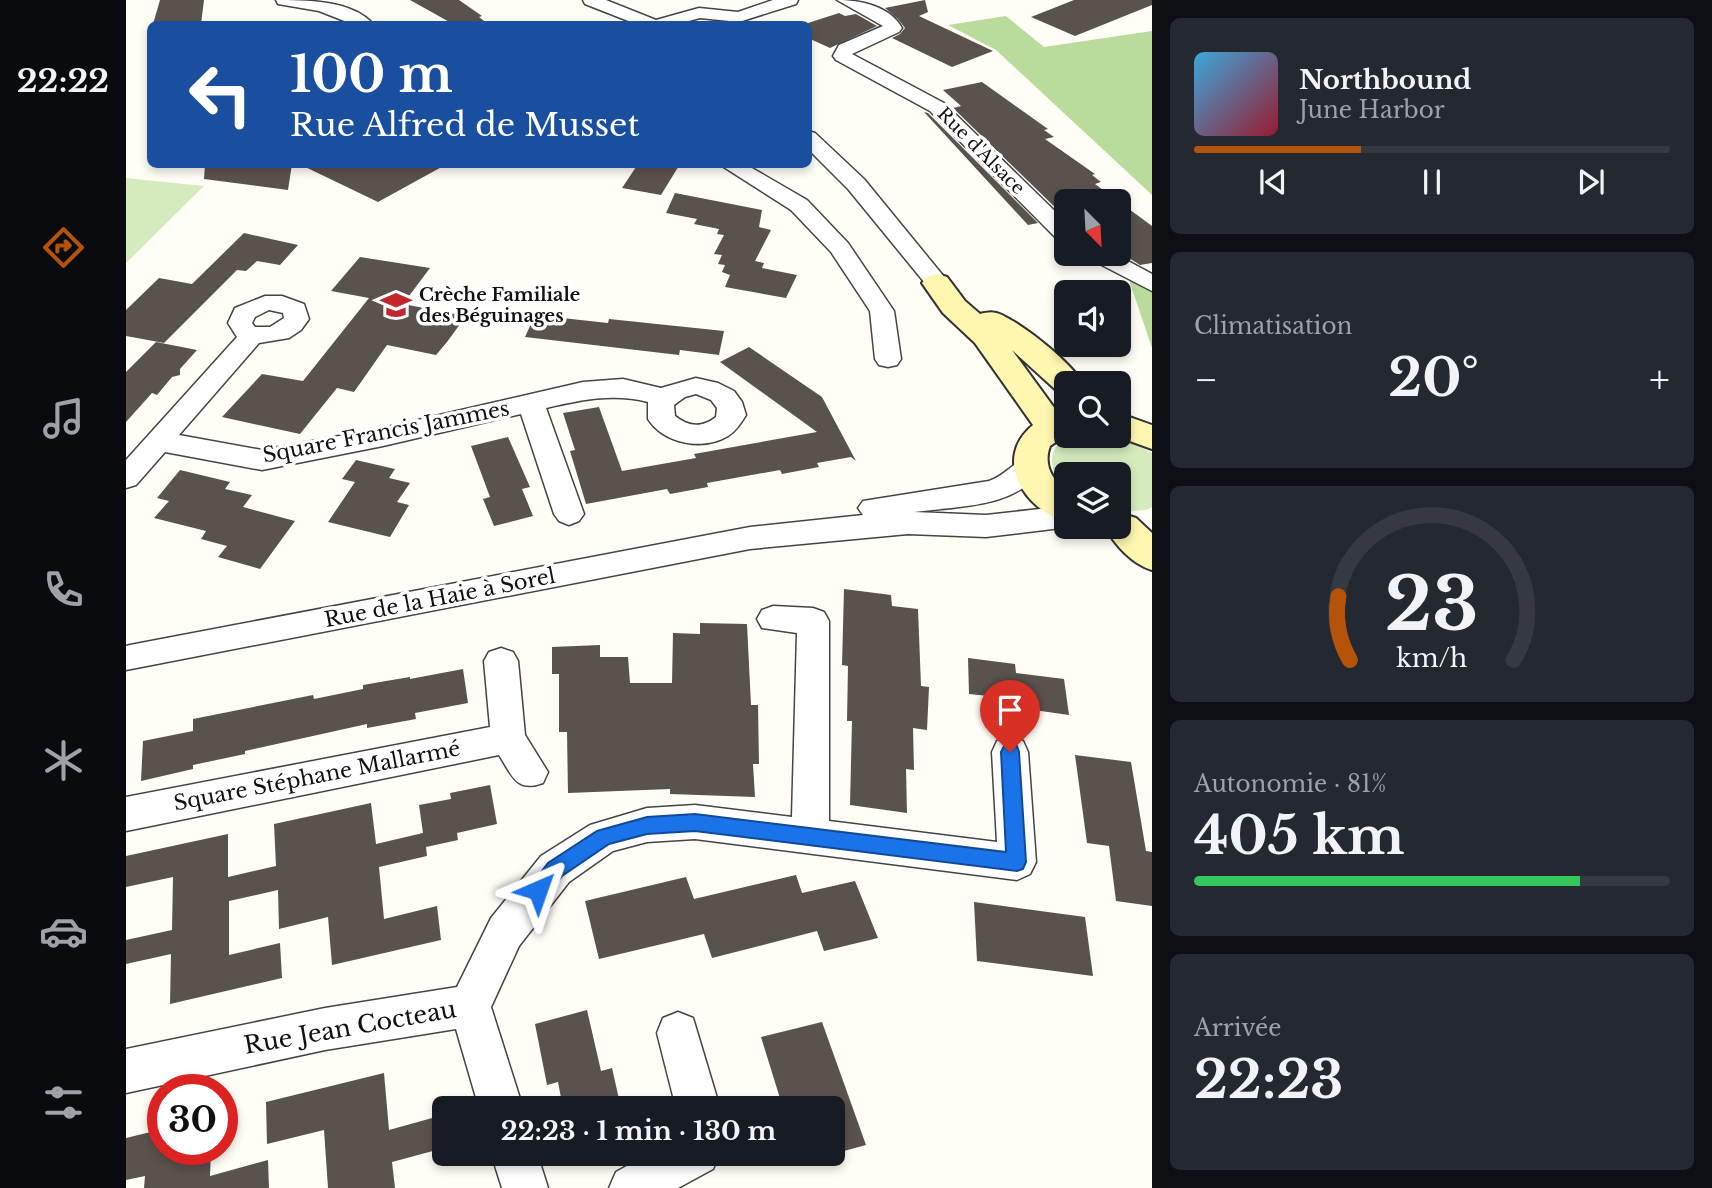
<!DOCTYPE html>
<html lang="fr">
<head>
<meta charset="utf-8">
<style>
	body { margin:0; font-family:"Libre Baskerville",serif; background:#242831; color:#f1f3f6; height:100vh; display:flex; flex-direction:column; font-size:26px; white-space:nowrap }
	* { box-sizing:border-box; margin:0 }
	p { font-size:23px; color:#9ea1a6 }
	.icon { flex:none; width:38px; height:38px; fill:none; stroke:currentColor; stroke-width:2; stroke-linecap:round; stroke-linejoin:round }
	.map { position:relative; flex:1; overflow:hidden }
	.panel { display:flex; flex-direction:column; gap:18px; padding:18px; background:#0d0f14; width:560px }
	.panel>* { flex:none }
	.top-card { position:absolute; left:21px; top:21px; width:665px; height:147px; border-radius:10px; box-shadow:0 4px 10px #0003; background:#1a4fa0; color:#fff; overflow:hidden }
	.needle { width:46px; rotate:156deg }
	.tools { position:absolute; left:928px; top:189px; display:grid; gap:14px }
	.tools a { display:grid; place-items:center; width:77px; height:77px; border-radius:10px; background:#171b24; box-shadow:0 4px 10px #0003; font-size:35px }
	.speed { position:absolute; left:21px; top:1074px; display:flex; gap:14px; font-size:35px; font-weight:700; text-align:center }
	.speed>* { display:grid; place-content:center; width:91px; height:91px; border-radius:50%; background:#171b24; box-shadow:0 4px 10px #0003; line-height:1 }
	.speed .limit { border:10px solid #d22; background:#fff; color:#111 }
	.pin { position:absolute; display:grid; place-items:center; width:60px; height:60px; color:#fff; margin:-72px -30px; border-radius:50% 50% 50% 0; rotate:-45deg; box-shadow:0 0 7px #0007 }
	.pin .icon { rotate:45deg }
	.me { position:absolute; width:77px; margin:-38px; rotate:43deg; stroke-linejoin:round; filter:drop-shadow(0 0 5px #0008) }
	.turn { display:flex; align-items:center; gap:24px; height:147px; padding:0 28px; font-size:32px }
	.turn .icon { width:91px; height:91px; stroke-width:2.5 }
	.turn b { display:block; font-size:49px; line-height:60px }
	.big { font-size:52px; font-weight:700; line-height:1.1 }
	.panel .tile { flex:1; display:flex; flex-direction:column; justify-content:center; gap:10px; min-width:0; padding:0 24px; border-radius:10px; background:#242831 }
	.panel .dial { align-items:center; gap:0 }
	.dial svg { height:182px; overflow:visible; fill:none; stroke:#363941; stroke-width:7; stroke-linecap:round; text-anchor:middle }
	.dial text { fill:#f1f3f6; stroke:none }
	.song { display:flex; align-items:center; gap:21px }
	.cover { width:84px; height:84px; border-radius:10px; background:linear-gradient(135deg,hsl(200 70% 55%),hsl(350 70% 35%)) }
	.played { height:7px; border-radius:4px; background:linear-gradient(90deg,#b45309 35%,#363941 35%) }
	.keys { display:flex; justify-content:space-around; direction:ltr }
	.heat { display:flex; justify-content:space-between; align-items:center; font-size:38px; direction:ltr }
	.charge { height:10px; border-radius:5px; background:linear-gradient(90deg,#34c759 81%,#363941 0) }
	.trip { position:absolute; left:306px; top:1096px; width:413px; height:70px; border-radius:10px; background:#171b24; box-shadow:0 4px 10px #0003; font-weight:700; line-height:70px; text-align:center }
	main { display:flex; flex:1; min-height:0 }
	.dock { display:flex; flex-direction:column; width:126px; justify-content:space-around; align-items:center; background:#090b0e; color:#9ea1a6 }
	.dock .icon { width:49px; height:49px }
	.dock .selected { color:#b45309 }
	.dock b { font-size:32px; color:#f1f3f6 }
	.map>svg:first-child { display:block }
</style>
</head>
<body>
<main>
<nav class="dock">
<b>22:22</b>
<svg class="icon selected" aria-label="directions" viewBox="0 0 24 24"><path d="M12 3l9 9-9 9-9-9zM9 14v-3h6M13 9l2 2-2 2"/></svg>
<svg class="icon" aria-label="music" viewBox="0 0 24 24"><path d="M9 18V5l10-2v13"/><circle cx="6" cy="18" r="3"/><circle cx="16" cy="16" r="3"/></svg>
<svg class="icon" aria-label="phone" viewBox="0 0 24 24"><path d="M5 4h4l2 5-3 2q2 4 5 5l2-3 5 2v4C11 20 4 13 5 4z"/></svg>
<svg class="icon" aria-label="climate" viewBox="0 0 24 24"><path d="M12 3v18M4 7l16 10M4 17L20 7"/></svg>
<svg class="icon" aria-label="car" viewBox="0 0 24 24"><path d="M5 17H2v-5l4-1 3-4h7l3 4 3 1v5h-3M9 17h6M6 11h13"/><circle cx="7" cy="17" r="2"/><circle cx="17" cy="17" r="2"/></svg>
<svg class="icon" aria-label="filters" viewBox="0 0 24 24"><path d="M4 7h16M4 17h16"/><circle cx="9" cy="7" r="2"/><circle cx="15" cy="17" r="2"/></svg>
</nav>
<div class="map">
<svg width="1026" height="1188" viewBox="0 0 1026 1188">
	<rect width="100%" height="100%" fill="#fffdf5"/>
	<!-- green -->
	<g fill="#d5ebbd">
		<path d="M0,178l78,8 -78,77z"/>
		<path d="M948,436l48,1 30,16v54l-6,3 -28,2v-38h-52v16c-18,-18 -22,-46 8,-54z"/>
	</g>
	<!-- forest -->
	<g fill="#b9dc9c">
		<path d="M880,16l38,31 108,-16v164l-156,-145 -48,-25z"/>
		<path d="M1003,280l23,6v62z"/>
	</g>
	<!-- building -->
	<g fill="#5a524d">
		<path d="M34,0h44l-3,24h-48z"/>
		<path d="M284,0h49l23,16 -3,1 9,7h-35z"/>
		<path d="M799,0l3,12 -9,4 74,35 -41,16 -60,-29 8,-4 5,-6 -7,-9 -13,-11z"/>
		<path d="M948,0h78v5l-77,31 -44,-19z"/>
		<path d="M713,13l6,3 11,-2 21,12 -47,22 -22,-10v-14h-3z"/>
		<path d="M856,82l66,47 -4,1 10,7 -9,2 50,35 -3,1 9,7 -6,2 23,17h-52v17l-113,-110 8,-2 -18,-16z"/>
		<path d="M798,112l4,1 110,110 -10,2z"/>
		<path d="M79,164h87l-4,26 -84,-11z"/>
		<path d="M173,164h148l-69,38z"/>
		<path d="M512,164h42l-19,31 -39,-7z"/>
		<path d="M549,193l87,17 -3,17 12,3 -16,31 9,2 -2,5 35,7 -11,23 -61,-11 5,-12 -8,-3 3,-7 -7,-1 4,-9 -8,-1 10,-19 -7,-1 4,-10 -2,5 -25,-5 3,-5 -31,-6z"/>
		<path d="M992,201l34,25v37l-12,2 -22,-14z"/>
		<path d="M118,233l54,12 -18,20 -23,-4 -11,10 -9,-1 -73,73 -38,-7v-26l33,-32 33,6z"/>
		<path d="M234,257l70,11 -27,36 63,12 -19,26 -11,13 -49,-10 -33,47 -17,-4 -37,46 -78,-17 40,-43 41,7 66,-83 -38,-7z"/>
		<path d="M409,315l73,8 1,-4 115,12 -5,24 -39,-5 -1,5 -154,-18z"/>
		<path d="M30,342l41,8 -17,19v6l-8,2 -15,18 -5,-2 -26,29v-50z"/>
		<path d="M623,347l73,50 34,64 -5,-4 -34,6 2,4 -37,7 -2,-4 -73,13 1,4 -38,7 -3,-5 -81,15 -16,-53 5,-1 -12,-37 36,-6 23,64 74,-13 -2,-4 123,-22 -97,-70z"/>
		<path d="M382,437l22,50 -8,2 11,27 -39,10 -11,-27 7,-2 -19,-51z"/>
		<path d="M230,460l39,9 -6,9 21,5 -13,19 12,3 -19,32 -62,-15 27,-40 -13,-3z"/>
		<path d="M54,470l50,12 -5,7 27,6 -9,12 52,14 -35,48 -42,-12 9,-11 -26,-7 5,-8 -52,-13 15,-17 -12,-3z"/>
		<path d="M718,589l47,6 1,11 26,3 3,77 8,1 -2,43 -14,-2 1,42 -8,-1 1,44 -57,-8 2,-84h-5l1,-55 -6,-1z"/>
		<path d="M574,623l47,1 4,81h7l1,59h-6l2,33 -85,-3v-5l-102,4 -1,-61h-8v-58h-7v-27l48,-2v12h28l2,26h42l1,-50 27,1z"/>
		<path d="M842,658l47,6 1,9 48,6 5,36 -49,-7 -1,-9 -50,-5z"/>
		<path d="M337,669l5,34 -53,10 1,6 -49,9v-4l-122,27v3l-52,11v4l-52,12 2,-40 50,-10v-12l120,-24 1,4 49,-10v-4l23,-4 24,-4v2z"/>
		<path d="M949,755l56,7 15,89 6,1v54l-36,-5 -7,-55 -22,-3z"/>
		<path d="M364,785l7,39 -40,9 1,7 -32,7 1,9 -48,11 5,52 53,-13 4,34 -109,25 -4,-48 -49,12 -1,-39 -49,11v54l51,-12 2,35 -112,26 1,-50 -45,10v-24l46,-10 1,-53 -47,10v-31l102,-22v43l48,-11 -2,-42 97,-21 5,41 47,-11 -4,-28 32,-6 -1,-6z"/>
		<path d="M670,875l6,18 53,-12 23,57 -54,13 -7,-20 -105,27 -8,-24 -105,25 -14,-58 101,-24 8,22z"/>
		<path d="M848,902l111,15 8,59 -116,-15z"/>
		<path d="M461,1010l14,61 11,-3 9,40h-58l-5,-26 -11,3 -12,-61z"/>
		<path d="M696,1022l44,123 -33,9v-46h-50l-22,-71z"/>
		<path d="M258,1073l5,57 54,-15 1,18v15l-52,14 3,26h-67l-4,-58 -57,14 -1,-42z"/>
		<path d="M37,1129v21h48l-1,26 58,-16 1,28h-125l1,-12 -19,4v-42z"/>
	</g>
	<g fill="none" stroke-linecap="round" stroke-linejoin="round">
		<!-- street casing -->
		<g stroke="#444" stroke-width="3">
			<g id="street">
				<path d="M150,0c29,0 76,0 97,24h-21l-33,-13 -41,-7z"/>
				<path d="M457,0h23l50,20 43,-12 39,4 35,-12h25l-2,4 -57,18 -39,-4 -22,6h-42l-51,-20z"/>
				<path d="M711,0c23,0 53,6 65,28l-3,4 -47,22 92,49 122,119v20l-8,-2 -128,-129 -94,-51 -3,-4 6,-11 44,-19z"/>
				<path d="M682,131l7,2 49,46 81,99 4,5 -4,5h-16l-81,-99 -40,-40z"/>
				<path d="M593,164h26l62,36 41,43 46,68 7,48 -4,6 -9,2 -9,-2 -4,-6 -5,-48 -39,-59 -40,-42z"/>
				<path d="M960,254h29l37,20v17l-62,-32z"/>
				<path d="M139,296h17l22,8 5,15 -8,11 -12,8 -30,5 -80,92 83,15 121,-22 200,-46 40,-3 38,9 35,-10 22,5 16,8 8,11 4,13c-5,8 -10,16 -18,21 -25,15 -64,8 -80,-17v-17c-35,-9 -67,-2 -102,6l38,106 -5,7 -10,4 -10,-4 -5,-7 -33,-100 -138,32 -121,24 -97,-18 -29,33 -10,3v-28l111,-123 -9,-14 7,-15zM143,310l14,3 1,5 -14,9h-15l-3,-4 3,-6zM570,394l15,6 6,8 -1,9c-14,11 -27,10 -41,-1l-1,-11 11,-8z"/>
				<path d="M903,457l10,3 4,7c-25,42 -86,39 -129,45l72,3 80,-9v21h3l-83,10 -78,-3 -158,15 -624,121v-24l4,-1 620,-118 113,-12 -5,-7 5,-7 126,-20c16,-5 24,-19 40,-24z"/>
				<path d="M647,606l40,2 11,4 5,9v200l168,21 -5,-90 5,-11 13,-4 13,4 5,11 8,110 -6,12 -13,6 -322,-41 -48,3 -34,9 -44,31 -50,64 -28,61 32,101h-44l-23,-79 -131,21 -199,43v-44l199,-41 132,-21 34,-69 50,-62 49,-31 57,-17 48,-3 97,12 5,-184 -35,-5 -5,-9 5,-9z"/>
				<path d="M375,648l12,4 5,9 7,74 23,37 -5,11c-27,10 -31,-8 -44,-28l-373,76v-34l364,-70 -6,-66 5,-9z"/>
				<path d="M552,1012l15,6 27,90h-44l-19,-75 6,-15z"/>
				<path d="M365,1153h46l11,35h-46z"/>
				<path d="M524,1153h70l-7,16 -35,19h-69l7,-16z"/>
			</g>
		</g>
		<!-- secondary casing -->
		<g stroke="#333" stroke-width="4">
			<g id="secondary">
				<path d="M811,274l10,3 18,24 15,13c8,-2 14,-3 22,1 24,12 66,45 81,68h-17v10l-10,-3 -44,-40 46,63 8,-2v24l-16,11c-7,19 2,33 16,45v31c-42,-13 -74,-63 -33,-97l-58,-82 -32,-30 -21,-30 5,-6z"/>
				<path d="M992,413l34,12v24l-36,-13h2z"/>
				<path d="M997,514l13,4 16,15v37c-20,-6 -37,-25 -47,-43h13v-12z"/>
			</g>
		</g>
		<!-- street -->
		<use href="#street" fill="#fff" fill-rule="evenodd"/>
		<!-- secondary -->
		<use href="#secondary" fill="#fff6b0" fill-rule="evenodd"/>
	</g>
	<!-- route -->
	<path fill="#1a73e8" stroke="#114b97" stroke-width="2" d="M884,744l7,2 2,6 7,110 -3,7 -6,2 -322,-40 -48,3 -38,10 -47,32 -17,21 -7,3 -7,-3 -3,-7 20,-27 49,-32 50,-14 48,-3 311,38 -5,-100 3,-6z"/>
	<!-- icons -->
	<defs>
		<g id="school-bare" transform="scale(2.415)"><path d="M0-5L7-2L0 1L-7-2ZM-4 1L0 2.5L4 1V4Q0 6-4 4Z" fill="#c4262e" stroke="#fff" stroke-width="2.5" paint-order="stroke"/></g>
	</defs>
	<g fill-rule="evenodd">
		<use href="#school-bare" x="270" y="305"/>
	</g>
	<g text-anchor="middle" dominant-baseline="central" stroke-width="7" stroke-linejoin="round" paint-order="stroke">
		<!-- far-street labels -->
		<g font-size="18" fill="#111" stroke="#fff">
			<text transform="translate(855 151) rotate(45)">Rue d'Alsace</text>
		</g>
		<!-- far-poi labels -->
		<g font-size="18" font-weight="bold" fill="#111" stroke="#fff" text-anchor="start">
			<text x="293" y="295">Crèche Familiale<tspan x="293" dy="21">des Béguinages</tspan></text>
		</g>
		<!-- street labels -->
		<g font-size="21" fill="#111" stroke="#fff">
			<text transform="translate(260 432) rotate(-11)">Square Francis Jammes</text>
			<text transform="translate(314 598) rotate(-11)">Rue de la Haie à Sorel</text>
			<text transform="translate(191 776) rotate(-11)">Square Stéphane Mallarmé</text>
		</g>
		<!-- near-street labels -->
		<g font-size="24" fill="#111" stroke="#fff">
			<text transform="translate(224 1027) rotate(-10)">Rue Jean Cocteau</text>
		</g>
	</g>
</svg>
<div class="tools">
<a><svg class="needle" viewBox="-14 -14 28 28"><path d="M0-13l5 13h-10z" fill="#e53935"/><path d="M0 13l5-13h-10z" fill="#9ea1a6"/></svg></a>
<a><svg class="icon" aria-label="sound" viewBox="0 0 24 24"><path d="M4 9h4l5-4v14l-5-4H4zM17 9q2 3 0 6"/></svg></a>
<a><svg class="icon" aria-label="search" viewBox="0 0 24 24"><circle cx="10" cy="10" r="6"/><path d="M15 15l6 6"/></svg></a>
<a><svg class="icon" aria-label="layers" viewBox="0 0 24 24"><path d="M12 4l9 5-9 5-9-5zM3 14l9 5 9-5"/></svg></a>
</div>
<div class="speed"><div class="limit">30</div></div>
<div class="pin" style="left:884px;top:752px;background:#d93025"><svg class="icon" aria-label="arrive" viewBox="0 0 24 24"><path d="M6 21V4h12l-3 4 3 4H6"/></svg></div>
<svg class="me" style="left:412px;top:890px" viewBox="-20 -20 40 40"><path d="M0-17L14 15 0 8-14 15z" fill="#1a73e8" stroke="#fff" stroke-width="4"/></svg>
<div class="trip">22:23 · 1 min · 130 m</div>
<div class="top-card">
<div class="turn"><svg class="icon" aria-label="left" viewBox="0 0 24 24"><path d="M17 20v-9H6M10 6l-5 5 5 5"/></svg><div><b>100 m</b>Rue Alfred de Musset</div></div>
</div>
</div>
<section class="panel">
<div class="tile">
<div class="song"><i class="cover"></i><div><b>Northbound</b><p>June Harbor</p></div></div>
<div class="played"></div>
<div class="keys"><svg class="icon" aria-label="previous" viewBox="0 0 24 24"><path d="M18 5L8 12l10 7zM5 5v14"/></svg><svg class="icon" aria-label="pause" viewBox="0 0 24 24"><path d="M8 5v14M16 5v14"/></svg><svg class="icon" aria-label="next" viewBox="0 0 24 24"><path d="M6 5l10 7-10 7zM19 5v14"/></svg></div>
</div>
<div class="tile"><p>Climatisation</p>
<div class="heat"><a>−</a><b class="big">20°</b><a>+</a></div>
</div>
<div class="tile dial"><svg viewBox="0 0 100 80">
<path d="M14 69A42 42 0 1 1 86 69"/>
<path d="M14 69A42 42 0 0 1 9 41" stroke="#b45309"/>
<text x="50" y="56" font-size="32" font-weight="700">23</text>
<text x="50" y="72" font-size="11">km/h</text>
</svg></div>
<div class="tile"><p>Autonomie · 81%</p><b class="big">405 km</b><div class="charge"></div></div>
<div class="tile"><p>Arrivée</p><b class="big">22:23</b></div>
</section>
</main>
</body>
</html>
